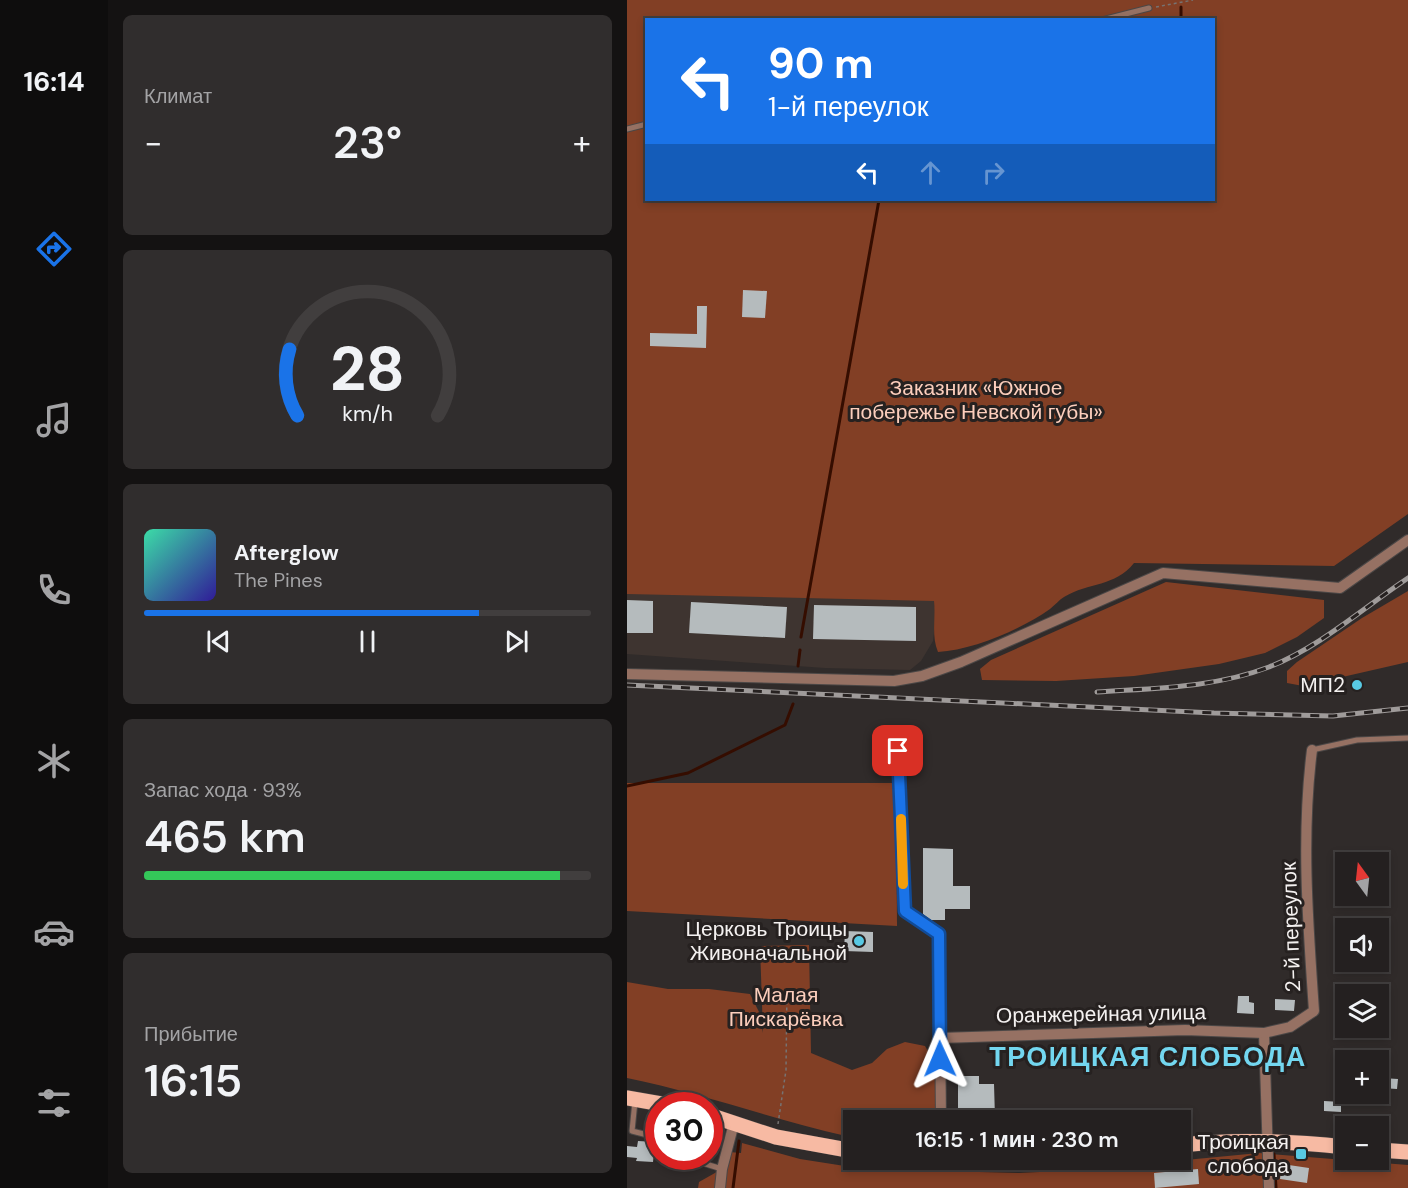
<!DOCTYPE html>
<html lang="ru">
<head>
<meta charset="utf-8">
<style>
	body { margin:0; font-family:"DM Sans",sans-serif; background:#302d2d; color:#f1f3f6; height:100vh; display:flex; flex-direction:column; font-size:22px; white-space:nowrap }
	* { box-sizing:border-box; margin:0 }
	p { font-size:20px; color:#a3a3a5 }
	.icon { flex:none; width:33px; height:33px; fill:none; stroke:currentColor; stroke-width:2; stroke-linecap:round; stroke-linejoin:round }
	.map { position:relative; flex:1; overflow:hidden }
	.drawer { display:flex; flex-direction:column; gap:15px; padding:15px; background:#141212; width:519px }
	.drawer>* { flex:none }
	.banner { position:absolute; left:18px; top:18px; width:570px; height:183px; border-radius:0px; box-shadow:0 3px 9px #0003,0 0 0 2px #413e3e; background:#1a73e8; color:#fff; overflow:hidden }
	.needle { width:39px; rotate:345deg }
	.fabs { position:absolute; left:708px; top:852px; display:grid; gap:12px }
	.fabs a { display:grid; place-items:center; width:54px; height:54px; border-radius:0px; background:#242020; box-shadow:0 3px 9px #0003,0 0 0 2px #413e3e; font-size:30px }
	.speed { position:absolute; left:18px; top:1092px; display:flex; gap:12px; font-size:30px; font-weight:700; text-align:center }
	.speed>* { display:grid; place-content:center; width:78px; height:78px; border-radius:50%; background:#242020; box-shadow:0 3px 9px #0003,0 0 0 2px #413e3e; line-height:1 }
	.speed .limit { border:9px solid #d22; background:#fff; color:#111 }
	.pin { position:absolute; display:grid; place-items:center; width:51px; height:51px; color:#fff; margin:-26px; border-radius:12px; box-shadow:0 3px 9px #0006 }
	.me { position:absolute; width:66px; margin:-33px; rotate:359deg; stroke-linejoin:round; filter:drop-shadow(0 0 4px #0008) }
	.turn { display:flex; align-items:center; gap:21px; height:126px; padding:0 24px; font-size:27px }
	.turn .icon { width:78px; height:78px; stroke-width:2.5 }
	.turn b { display:block; font-size:42px; line-height:51px }
	.lanes { display:flex; align-items:center; height:57px; padding:0 24px; background:#0003; justify-content:center; gap:30px; direction:ltr }
	.lanes .off { opacity:.35 }
	.big { font-size:45px; font-weight:600; line-height:1.1 }
	.drawer .tile { flex:1; display:flex; flex-direction:column; justify-content:center; gap:9px; min-width:0; padding:0 21px; border-radius:9px; background:#302d2d }
	.drawer .dial { align-items:center; gap:0 }
	.dial svg { height:156px; overflow:visible; fill:none; stroke:#413e3e; stroke-width:7; stroke-linecap:round; text-anchor:middle }
	.dial text { fill:#f1f3f6; stroke:none }
	.song { display:flex; align-items:center; gap:18px }
	.cover { width:72px; height:72px; border-radius:9px; background:linear-gradient(135deg,hsl(160 70% 55%),hsl(250 70% 35%)) }
	.played { height:6px; border-radius:3px; background:linear-gradient(90deg,#1a73e8 75%,#413e3e 75%) }
	.keys { display:flex; justify-content:space-around; direction:ltr }
	.heat { display:flex; justify-content:space-between; align-items:center; font-size:33px; direction:ltr }
	.charge { height:9px; border-radius:4px; background:linear-gradient(90deg,#34c759 93%,#413e3e 0) }
	.trip { position:absolute; left:216px; top:1110px; width:348px; height:60px; border-radius:0px; background:#242020; box-shadow:0 3px 9px #0003,0 0 0 2px #413e3e; font-weight:600; line-height:60px; text-align:center }
	main { display:flex; flex:1; min-height:0 }
	.tab-bar { display:flex; flex-direction:column; width:108px; justify-content:space-around; align-items:center; background:#0e0d0d; color:#a3a3a5 }
	.tab-bar .icon { width:42px; height:42px }
	.tab-bar .selected { color:#1a73e8 }
	.tab-bar b { font-size:27px; color:#f1f3f6 }
	.map>svg:first-child { display:block }
</style>
</head>
<body>
<main>
<nav class="tab-bar">
<b>16:14</b>
<svg class="icon selected" aria-label="directions" viewBox="0 0 24 24"><path d="M12 3l9 9-9 9-9-9zM9 14v-3h6M13 9l2 2-2 2"/></svg>
<svg class="icon" aria-label="music" viewBox="0 0 24 24"><path d="M9 18V5l10-2v13"/><circle cx="6" cy="18" r="3"/><circle cx="16" cy="16" r="3"/></svg>
<svg class="icon" aria-label="phone" viewBox="0 0 24 24"><path d="M5 4h4l2 5-3 2q2 4 5 5l2-3 5 2v4C11 20 4 13 5 4z"/></svg>
<svg class="icon" aria-label="climate" viewBox="0 0 24 24"><path d="M12 3v18M4 7l16 10M4 17L20 7"/></svg>
<svg class="icon" aria-label="car" viewBox="0 0 24 24"><path d="M5 17H2v-5l4-1 3-4h7l3 4 3 1v5h-3M9 17h6M6 11h13"/><circle cx="7" cy="17" r="2"/><circle cx="17" cy="17" r="2"/></svg>
<svg class="icon" aria-label="filters" viewBox="0 0 24 24"><path d="M4 7h16M4 17h16"/><circle cx="9" cy="7" r="2"/><circle cx="15" cy="17" r="2"/></svg>
</nav>
<section class="drawer">
<div class="tile"><p>Климат</p>
<div class="heat"><a>−</a><b class="big">23°</b><a>+</a></div>
</div>
<div class="tile dial"><svg viewBox="0 0 100 80">
<path d="M14 69A42 42 0 1 1 86 69"/>
<path d="M14 69A42 42 0 0 1 10 35" stroke="#1a73e8"/>
<text x="50" y="56" font-size="32" font-weight="700">28</text>
<text x="50" y="72" font-size="11">km/h</text>
</svg></div>
<div class="tile">
<div class="song"><i class="cover"></i><div><b>Afterglow</b><p>The Pines</p></div></div>
<div class="played"></div>
<div class="keys"><svg class="icon" aria-label="previous" viewBox="0 0 24 24"><path d="M18 5L8 12l10 7zM5 5v14"/></svg><svg class="icon" aria-label="pause" viewBox="0 0 24 24"><path d="M8 5v14M16 5v14"/></svg><svg class="icon" aria-label="next" viewBox="0 0 24 24"><path d="M6 5l10 7-10 7zM19 5v14"/></svg></div>
</div>
<div class="tile"><p>Запас хода · 93%</p><b class="big">465 km</b><div class="charge"></div></div>
<div class="tile"><p>Прибытие</p><b class="big">16:15</b></div>
</section>
<div class="map">
<svg width="781" height="1188" viewBox="0 0 781 1188">
	<rect width="100%" height="100%" fill="#302b2a"/>
	<!-- built -->
	<path fill="#3e3430" d="M0,568l304,6 5,41 -3,26 -12,20 -11,9 -85,-2 -198,-14z"/>
	<!-- green -->
	<g fill="#823f25" fill-rule="evenodd">
		<path d="M0,0h781v514l-74,52 -200,-3c-19,24 -45,19 -70,34 -5,3 -9,8 -14,12 -30,21 -77,41 -112,43 -7,-17 -2,-34 -4,-51l-307,-7zM20,20h566v180h-566z"/>
		<path d="M539,582l158,18v18l-27,19 -32,16 -46,11 -85,12 -78,5 -74,-1 -2,-11 11,-9z"/>
		<path d="M781,591v71l-105,24 -16,-3v-12l10,-9 65,-44z"/>
		<path d="M0,783h269l1,143 -270,-15z"/>
		<path d="M182,945l2,108 41,17 20,-7 15,-14 18,-7 20,4 10,17v57h-82v17l-7,-1c-74,-17 -145,-43 -219,-58v-96l41,7h41l41,5 9,18 4,21 -3,-87z"/>
		<path d="M115,1143l58,16 64,10 155,4 61,-3 179,-17 149,12v23h-710l1,-6 23,-13 7,-17 12,1z"/>
	</g>
	<g fill="none" stroke-linecap="round" stroke-linejoin="round">
		<!-- stream -->
		<g stroke="#350d00" stroke-width="3">
			<path d="M554,7v13"/>
			<path d="M174,637l78,-437"/>
			<path d="M171,666l2,-16"/>
			<path d="M0,786l61,-13 97,-48 8,-21"/>
			<path d="M647,1154l2,34"/>
			<path d="M106,1188l6,-47"/>
		</g>
	</g>
	<!-- building -->
	<g fill="#b5bbbd">
		<path d="M116,290l24,1 -2,27 -23,-1z"/>
		<path d="M70,306h10l-1,42 -56,-2v-13l47,1z"/>
		<path d="M0,600l26,1v32h-26z"/>
		<path d="M64,602l96,5 -2,31 -96,-5z"/>
		<path d="M187,605l102,2v34l-103,-2z"/>
		<path d="M296,848l30,1v37h17v23h-25v11h-14l-8,-6z"/>
		<path d="M218,931l28,1v20l-29,-1z"/>
		<path d="M611,996h11v6l5,1v11l-17,-1z"/>
		<path d="M648,999l20,1 -1,11 -19,-1z"/>
		<path d="M331,1076h21v8h15l1,34h-8v2h-29z"/>
		<path d="M755,1078l16,1 -1,10 -16,-1z"/>
		<path d="M697,1101l17,1v10l-17,-1z"/>
		<path d="M11,1141l17,1 -2,20 -17,-1 1,-3 -10,-1v-11l10,1z"/>
		<path d="M655,1164l27,4 -2,15 -27,-4z"/>
		<path d="M571,1169l1,15 -44,4 -1,-15z"/>
	</g>
	<g fill="none" stroke-linecap="round" stroke-linejoin="round">
		<!-- lane casing -->
		<g stroke="#4b4746" stroke-width="7">
			<g id="lane">
				<path d="M475,20l47,-12"/>
				<path d="M0,129l20,-5"/>
				<path d="M685,750l45,-10 51,-2"/>
				<path d="M8,1101l-3,30 27,7"/>
				<path d="M53,1156l42,13"/>
			</g>
		</g>
		<!-- street casing -->
		<g stroke="#4b4746" stroke-width="12">
			<g id="street">
				<path d="M0,674l267,7 28,-5 39,-14 202,-89 177,15 68,-48"/>
				<path d="M271,751l6,160 35,23 2,186"/>
				<path d="M637,1033l5,155"/>
				<path d="M313,1038l245,-8 79,3 26,-6 24,-16c-6,-87 -13,-174 -2,-261"/>
				<path d="M93,1188l2,-19 12,-46"/>
			</g>
		</g>
		<!-- primary casing -->
		<g stroke="#4b4746" stroke-width="16">
			<g id="primary">
				<path d="M0,1098l46,8"/>
				<path d="M82,1115l67,22 77,14"/>
				<path d="M554,1145c55,-6 109,-4 164,2"/>
				<path d="M752,1150l29,2"/>
			</g>
		</g>
		<!-- path -->
		<g stroke="#777372" stroke-width="1.5" stroke-dasharray="3 3" stroke-linecap="butt">
			<path d="M529,7l37,-7"/>
			<path d="M151,1124l8,-54 1,-82"/>
		</g>
		<!-- lane -->
		<use href="#lane" stroke="#967163" stroke-width="5"/>
		<!-- street -->
		<use href="#street" stroke="#967163" stroke-width="10"/>
		<!-- primary -->
		<use href="#primary" stroke="#f7baa3" stroke-width="15"/>
		<!-- rail casing -->
		<g stroke="#9f9b9a" stroke-width="5">
			<g id="rail">
				<path d="M0,685l587,28 119,3 75,-8"/>
				<path d="M470,692c57,-4 117,-4 172,-25 51,-20 94,-59 139,-89"/>
			</g>
		</g>
		<!-- rail -->
		<use href="#rail" stroke="#262120" stroke-width="3" stroke-dasharray="9" stroke-linecap="butt"/>
	</g>
	<g fill="none" stroke-linecap="round" stroke-linejoin="round">
		<!-- route casing -->
		<g stroke="#114b97" stroke-width="15">
			<path id="route" d="M271,751l7,160 34,23 1,125"/>
		</g>
		<!-- route -->
		<use href="#route" stroke="#1a73e8" stroke-width="10"/>
		<!-- slow -->
		<path stroke="#f59e0b" stroke-width="10" d="M274,819l2,65"/>
	</g>
	<!-- markers -->
	<g fill="#58c9e3" stroke="#262120" stroke-width="2">
		<circle cx="730" cy="685" r="6"/>
		<circle cx="232" cy="941" r="6"/>
		<rect x="668" y="1148" width="12" height="12" rx="3"/>
	</g>
	<g text-anchor="middle" dominant-baseline="central" stroke-width="6" stroke-linejoin="round" paint-order="stroke">
		<!-- park labels -->
		<g font-size="21" fill="#fccebc" stroke="#262120">
			<text x="349" y="388">Заказник «Южное<tspan x="349" dy="24">побережье Невской губы»</tspan></text>
			<text x="159" y="995">Малая<tspan x="159" dy="24">Пискарёвка</tspan></text>
		</g>
		<!-- poi labels -->
		<g font-size="21" fill="#f4f1f0" stroke="#262120" text-anchor="end">
			<text x="718" y="685">МП2</text>
			<text x="220" y="929">Церковь Троицы<tspan x="220" dy="24">Живоначальной</tspan></text>
			<text x="662" y="1142">Троицкая<tspan x="662" dy="24">слобода</tspan></text>
		</g>
		<!-- street labels -->
		<g font-size="21" fill="#f4f1f0" stroke="#262120">
			<text transform="translate(664 927) rotate(-92)">2-й переулок</text>
			<text transform="translate(474 1014) rotate(-1)">Оранжерейная улица</text>
		</g>
		<!-- district labels -->
		<g font-size="27" font-weight="bold" letter-spacing="1.5" fill="#73d7f0" stroke="#262120">
			<text x="521" y="1056">ТРОИЦКАЯ СЛОБОДА</text>
		</g>
	</g>
</svg>
<div class="fabs">
<a><svg class="needle" viewBox="-14 -14 28 28"><path d="M0-13l5 13h-10z" fill="#e53935"/><path d="M0 13l5-13h-10z" fill="#a3a3a5"/></svg></a>
<a><svg class="icon" aria-label="sound" viewBox="0 0 24 24"><path d="M4 9h4l5-4v14l-5-4H4zM17 9q2 3 0 6"/></svg></a>
<a><svg class="icon" aria-label="layers" viewBox="0 0 24 24"><path d="M12 4l9 5-9 5-9-5zM3 14l9 5 9-5"/></svg></a>
<a>+</a>
<a>−</a>
</div>
<div class="speed"><div class="limit">30</div></div>
<div class="pin" style="left:271px;top:751px;background:#d93025"><svg class="icon" aria-label="arrive" viewBox="0 0 24 24"><path d="M6 21V4h12l-3 4 3 4H6"/></svg></div>
<svg class="me" style="left:313px;top:1059px" viewBox="-20 -20 40 40"><path d="M0-17L14 15 0 8-14 15z" fill="#1a73e8" stroke="#fff" stroke-width="4"/></svg>
<div class="trip">16:15 · 1 мин · 230 m</div>
<div class="banner">
<div class="turn"><svg class="icon" aria-label="left" viewBox="0 0 24 24"><path d="M17 20v-9H6M10 6l-5 5 5 5"/></svg><div><b>90 m</b>1-й переулок</div></div>
<div class="lanes"><svg class="icon" aria-label="left" viewBox="0 0 24 24"><path d="M17 20v-9H6M10 6l-5 5 5 5"/></svg><svg class="icon off" aria-label="ahead" viewBox="0 0 24 24"><path d="M12 20V5M6 11l6-6 6 6"/></svg><svg class="icon off" aria-label="right" viewBox="0 0 24 24"><path d="M7 20v-9h11M14 6l5 5-5 5"/></svg></div>
</div>
</div>
</main>
</body>
</html>
